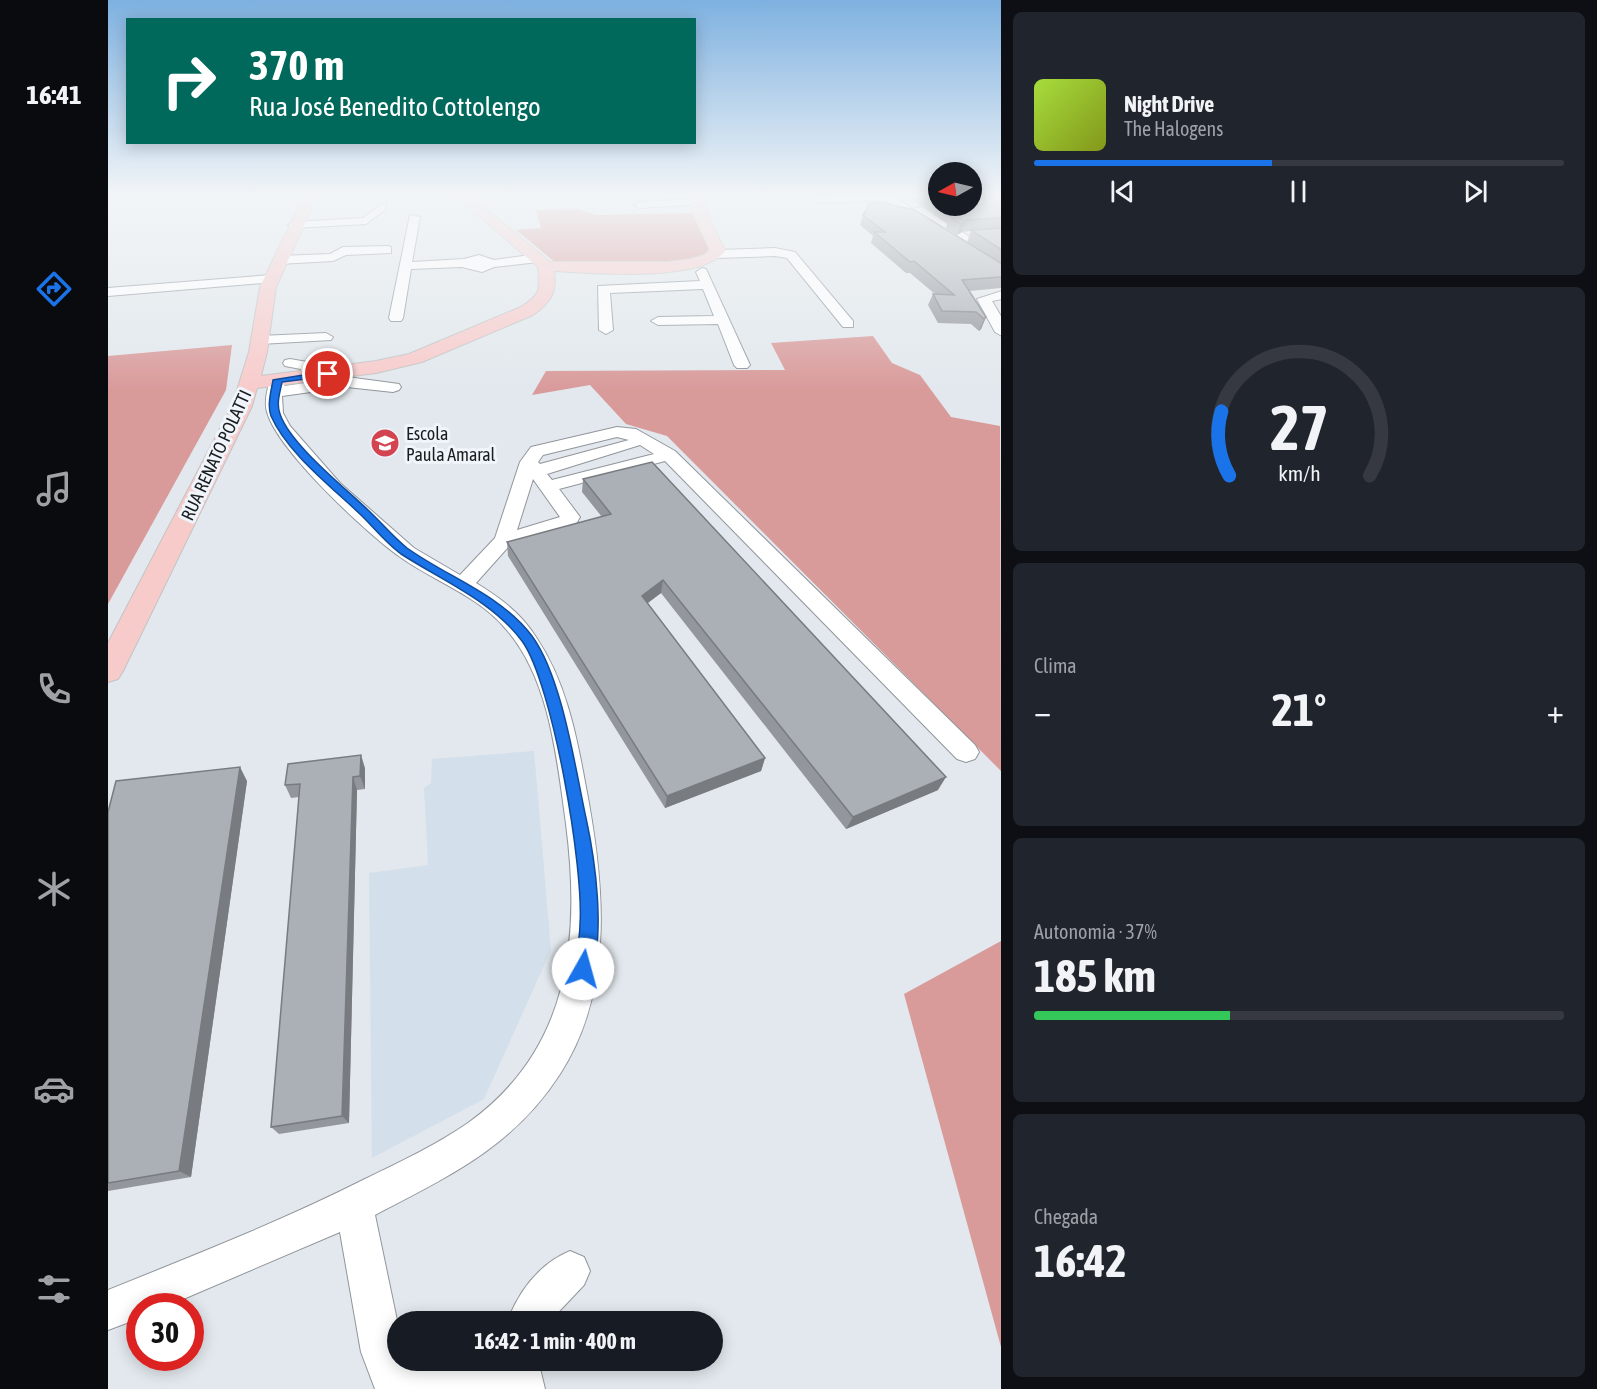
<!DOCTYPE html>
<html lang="pt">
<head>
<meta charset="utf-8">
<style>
	body { margin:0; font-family:"Asap Condensed",sans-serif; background:#20242c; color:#f1f3f6; height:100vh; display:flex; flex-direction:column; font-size:22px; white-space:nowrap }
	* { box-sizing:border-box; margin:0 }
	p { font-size:20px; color:#9ea1a6 }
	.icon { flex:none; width:33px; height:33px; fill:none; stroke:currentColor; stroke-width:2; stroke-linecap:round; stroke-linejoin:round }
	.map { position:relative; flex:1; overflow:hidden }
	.panel { display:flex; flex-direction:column; gap:12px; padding:12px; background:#0d0f14; width:596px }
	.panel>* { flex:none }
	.banner { position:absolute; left:18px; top:18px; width:570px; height:126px; border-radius:0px; box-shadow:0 3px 15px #0003; background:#00695c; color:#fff; overflow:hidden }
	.needle { width:39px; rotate:262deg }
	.controls { position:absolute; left:820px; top:162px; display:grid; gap:12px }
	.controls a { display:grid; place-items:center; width:54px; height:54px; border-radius:50%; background:#171b24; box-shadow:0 3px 15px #0003; font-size:30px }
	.speed { position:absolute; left:18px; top:1293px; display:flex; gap:12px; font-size:30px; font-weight:700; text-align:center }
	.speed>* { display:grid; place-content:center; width:78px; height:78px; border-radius:50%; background:#171b24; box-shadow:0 3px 15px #0003; line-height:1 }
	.speed .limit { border:9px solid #d22; background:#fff; color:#111 }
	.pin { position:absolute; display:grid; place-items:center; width:51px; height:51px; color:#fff; margin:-26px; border:3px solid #fff; border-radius:50%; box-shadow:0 2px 6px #0007 }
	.me { position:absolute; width:66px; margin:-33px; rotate:7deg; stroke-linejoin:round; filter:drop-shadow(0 0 4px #0008) }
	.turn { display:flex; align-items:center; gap:21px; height:126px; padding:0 24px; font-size:27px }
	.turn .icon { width:78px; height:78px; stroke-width:2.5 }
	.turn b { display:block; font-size:42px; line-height:51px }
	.big { font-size:45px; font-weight:700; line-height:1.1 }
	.panel .tile { flex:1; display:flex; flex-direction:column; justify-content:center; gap:9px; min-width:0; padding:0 21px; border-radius:9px; background:#20242c }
	.panel .dial { align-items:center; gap:0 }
	.dial svg { height:156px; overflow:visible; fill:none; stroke:#363941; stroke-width:7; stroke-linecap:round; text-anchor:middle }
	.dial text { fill:#f1f3f6; stroke:none }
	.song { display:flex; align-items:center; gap:18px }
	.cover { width:72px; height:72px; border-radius:9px; background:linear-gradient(135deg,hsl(80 70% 55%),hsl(70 70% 35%)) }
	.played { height:6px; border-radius:3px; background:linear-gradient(90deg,#1a73e8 45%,#363941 45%) }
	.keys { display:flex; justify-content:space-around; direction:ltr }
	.heat { display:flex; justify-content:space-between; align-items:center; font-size:33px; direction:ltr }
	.charge { height:9px; border-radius:4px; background:linear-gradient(90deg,#34c759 37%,#363941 0) }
	.trip { position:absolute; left:279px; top:1311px; width:336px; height:60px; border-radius:30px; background:#171b24; box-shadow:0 3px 15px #0003; font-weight:700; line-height:60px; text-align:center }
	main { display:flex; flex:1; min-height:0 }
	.tabs { display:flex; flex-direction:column; width:108px; justify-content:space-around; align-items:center; background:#090b0e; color:#9ea1a6 }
	.tabs .icon { width:42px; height:42px }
	.tabs .on { color:#1a73e8 }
	.tabs b { font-size:27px; color:#f1f3f6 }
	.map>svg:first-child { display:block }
</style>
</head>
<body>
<main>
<nav class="tabs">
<b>16:41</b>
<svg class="icon on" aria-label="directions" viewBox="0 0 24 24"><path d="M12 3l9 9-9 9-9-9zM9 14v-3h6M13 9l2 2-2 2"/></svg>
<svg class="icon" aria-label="music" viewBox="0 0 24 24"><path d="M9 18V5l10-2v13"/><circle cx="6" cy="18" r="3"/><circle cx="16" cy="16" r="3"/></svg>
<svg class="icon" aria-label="phone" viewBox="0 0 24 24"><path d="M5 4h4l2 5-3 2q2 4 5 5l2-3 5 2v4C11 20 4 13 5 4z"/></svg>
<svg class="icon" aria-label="climate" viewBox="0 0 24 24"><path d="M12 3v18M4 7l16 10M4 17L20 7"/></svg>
<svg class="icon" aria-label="car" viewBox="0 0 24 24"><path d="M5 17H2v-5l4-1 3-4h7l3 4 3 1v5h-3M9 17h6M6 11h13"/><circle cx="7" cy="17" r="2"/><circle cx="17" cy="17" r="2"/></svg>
<svg class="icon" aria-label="filters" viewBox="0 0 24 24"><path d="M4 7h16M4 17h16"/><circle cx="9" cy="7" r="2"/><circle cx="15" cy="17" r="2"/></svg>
</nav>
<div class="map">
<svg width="894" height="1389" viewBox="0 0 894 1389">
	<rect width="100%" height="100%" fill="#e2e8ed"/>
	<!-- built -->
	<path fill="#d3dfea" d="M426,751l17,199 -67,149 -112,59 -3,-285 59,-8 -4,-77 7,-5 1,-24z"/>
	<!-- forest -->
	<g fill="#d99a9a">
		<path d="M469,209l19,6 97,-2 16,34 -2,7 -19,8 -131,2 -41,-34 25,-2 -5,-18z"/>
		<path d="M765,336l19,27 28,12 31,42 49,9 1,345 -334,-335 -41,-12 -36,-39 -58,10 14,-24 239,-1 -14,-27z"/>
		<path d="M124,345l-6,45 -118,214v-248z"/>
		<path d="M893,941v406l-97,-353z"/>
	</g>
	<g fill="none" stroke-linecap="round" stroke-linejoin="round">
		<!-- minor casing -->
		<g stroke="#91969c" stroke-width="2">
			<g id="minor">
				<path d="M729,196h64l-4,3 16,10 9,-2 80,50v10l-68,-43 -1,3h-8l-40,-27 -67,3 -5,-3 5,-3z"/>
				<path d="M589,199l5,3 -1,2 -62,4 -5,-3 5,-3z"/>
				<path d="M274,204l4,1v4l-20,15 -72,4 -6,-3 6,-3 69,-4z"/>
				<path d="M302,215l10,2 -8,45 52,-3 15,-4 15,5 44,-6 6,4 -6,4 -44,5 -12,5 -20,-5 -51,2 -8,49 -2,3h-10l-2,-3z"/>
				<path d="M279,246l4,1v6l-45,2 -13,6 -54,3 -6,-4 6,-4 51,-2 13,-7z"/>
				<path d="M667,248l20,4 58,69v6h-10l-56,-69 -12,-2 -58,2 -6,-4 6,-4z"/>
				<path d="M594,268l4,1 44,96 -3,3h-10l-3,-3 -16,-41 -60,1 -7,-4 7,-4 56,-1 -11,-27 -93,4 3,37 -7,4 -7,-4 -1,-44 102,-5 -4,-9z"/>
				<path d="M163,275l4,1v6l-167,14v-8z"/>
				<path d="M894,291v8l-10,2 10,17v18l-7,-4 -18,-33z"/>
				<path d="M218,333l7,4 -2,3 -71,4 -7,-4 7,-4z"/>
				<path d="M182,359l23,4 4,14 -3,3h-10l-3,-11 -16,-3 -2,-3 2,-3z"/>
				<path d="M170,375l8,5 -2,6 63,-9 52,7 2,3 -2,3 -6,2 -46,-5 -65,9 1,17 7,13 50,57 74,65 46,27 35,-37 25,-76 11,-15 86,-20 19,2 39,22 300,294 4,7 -4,7 -9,3 -9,-3 -292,-298 -106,28 21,28 -4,7 -65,20 -35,39c23,14 45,30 60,54 29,43 40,95 49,145 19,97 31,205 -25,292 -47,73 -111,102 -185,141l23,110v35h140l7,29h-170l-14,-37 -21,-120 -173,74h-27v12l-32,12v-40c87,-35 174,-69 257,-111 35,-17 71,-34 103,-56 102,-73 113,-184 98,-299 -9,-64 -16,-146 -61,-196 -27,-32 -69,-46 -102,-69 -34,-23 -126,-109 -136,-147 -3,-10 0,-22 3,-32zM509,437l12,3 -89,24 -2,-2 5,-7zM532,445l14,9 -102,26 -5,-6zM425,479l27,38 -43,13z"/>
				<path d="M462,1251l14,6 6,14 -6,14 -35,37h-42c12,-31 32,-58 63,-71z"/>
			</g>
		</g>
		<!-- major casing -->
		<g stroke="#c3c4c4" stroke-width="2">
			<path id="major" d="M196,196h13l-41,91 -9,65 -6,24 115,-15 33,-7 112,-47c20,-13 19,-16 17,-40l-82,-71h14l80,66h117l24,-3 13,-4 6,-5 -18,-39v-15h13l1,15 19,40c-24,32 -133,22 -171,20 3,22 -3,31 -21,44l-111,47 -46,11 -119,15 -5,18 -129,265 -5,8 -10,3v-39l124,-237 17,-54 11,-65z"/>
		</g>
		<!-- minor -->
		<use href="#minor" fill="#fff" fill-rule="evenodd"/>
		<!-- major -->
		<use href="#major" fill="#f8cbcb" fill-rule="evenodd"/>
	</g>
	<!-- wall -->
	<g fill="#93979d">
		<path d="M804,196h27v10h33l30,-10v92l-33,3 17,26 -5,12 -2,2 -8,-7 -33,-1 -10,-18 5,-11h2l-25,-21h-4l-35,-30 2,-7 -13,-11 3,-10 104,27 4,-11 -9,1 -5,3 -11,-7 1,-4 -36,-25z"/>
		<path d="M475,479l355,311 -92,39 -185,-236 -14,10 118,155 -4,13 -96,37 -157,-252 -1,-14 95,-25 -20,-25z"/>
		<path d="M257,768v21l-8,1 -8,333 -70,11 -8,-7 28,-330 -8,1 -6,-13z"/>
		<path d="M139,781l-56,396 -83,14v-379z"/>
	</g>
	<!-- shaded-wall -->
	<g fill="#787b7f">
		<path d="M858,220l-4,12 -5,3 4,-11z"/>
		<path d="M878,317l-5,12 -2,2 5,-12z"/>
		<path d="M555,580l-2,13 -21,16 2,-13z"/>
		<path d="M253,755l4,13v21l-5,-13z"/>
		<path d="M657,758l-4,13 -96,37 2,-12z"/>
		<path d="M132,767l7,14 -56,396 -12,-6z"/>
		<path d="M245,777l4,13 -8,333 -7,-7z"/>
		<path d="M838,777l-8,13 -92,39 7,-12z"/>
	</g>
	<!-- building -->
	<g fill="#abb0b6" stroke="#787b7f" stroke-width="1.5">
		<path d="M818,196h13v8z"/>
		<path d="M864,196h30v22l-36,2 -5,4 -11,-7 12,3 -21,-14h31z"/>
		<path d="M762,203h14l31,7 87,54v13l-40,3 24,37 -2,2 -8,-7 -34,-1 -9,-17 21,1 -40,-34 -4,1 -36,-30h11l-22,-17z"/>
		<path d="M894,228v22l-31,-20z"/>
		<path d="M544,462l294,315 -93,40 -190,-237 -21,16 123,162 -98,38 -160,-254 104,-28 -28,-35z"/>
		<path d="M253,755l-1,21 -7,1 -11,339 -71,11 29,-343 -15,1 3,-21z"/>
		<path d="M132,767l-61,404 -71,12v-371l8,-31z"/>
	</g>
	<!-- sky -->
	<linearGradient id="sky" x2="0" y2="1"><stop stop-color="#7eb1e0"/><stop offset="0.5" stop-color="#f2f5f7"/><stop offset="1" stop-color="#f2f5f7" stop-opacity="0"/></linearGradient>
	<rect width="894" height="390" fill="url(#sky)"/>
	<!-- route -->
	<path fill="#1a73e8" stroke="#114b97" stroke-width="1.5" d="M220,371l3,5 -49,6c-2,11 -6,21 -2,32 10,30 64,73 88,96 13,12 25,27 39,38 42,30 93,46 125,88 30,41 43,131 54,182 9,41 20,118 4,157l-7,3 -6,-3 -3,-6c2,-15 6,-30 6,-45 4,-55 -27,-240 -58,-283 -30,-40 -79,-60 -121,-87 -14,-10 -26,-25 -39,-38 -29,-28 -75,-63 -91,-100 -4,-11 0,-24 2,-36z"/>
	<!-- icons -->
	<defs>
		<g id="school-disc" transform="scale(1.5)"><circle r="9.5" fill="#d34350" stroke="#eff5fb"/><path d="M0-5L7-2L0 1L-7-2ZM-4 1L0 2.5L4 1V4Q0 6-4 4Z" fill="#fff"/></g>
	</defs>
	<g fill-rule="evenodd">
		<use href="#school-disc" x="277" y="443"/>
	</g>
	<g text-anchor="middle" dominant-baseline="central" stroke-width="6" stroke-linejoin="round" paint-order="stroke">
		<!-- far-poi labels -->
		<g font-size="18" fill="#1a1c1e" stroke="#eff5fb" text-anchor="start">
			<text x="298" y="433">Escola<tspan x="298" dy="21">Paula Amaral</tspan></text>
		</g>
		<!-- far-street labels -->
		<g font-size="18" fill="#1a1c1e" stroke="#eff5fb">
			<text transform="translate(108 455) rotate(-65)">RUA RENATO POLATTI</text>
		</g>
	</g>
</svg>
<div class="controls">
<a><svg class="needle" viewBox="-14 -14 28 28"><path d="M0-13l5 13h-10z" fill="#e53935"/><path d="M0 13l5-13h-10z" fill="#9ea1a6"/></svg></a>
</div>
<div class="speed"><div class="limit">30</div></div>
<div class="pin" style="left:220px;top:374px;background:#d93025"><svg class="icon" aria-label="arrive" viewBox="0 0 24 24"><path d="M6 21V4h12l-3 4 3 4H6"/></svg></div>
<svg class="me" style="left:475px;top:969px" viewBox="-20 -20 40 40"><circle r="19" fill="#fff"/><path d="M0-13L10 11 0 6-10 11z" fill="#1a73e8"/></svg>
<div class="trip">16:42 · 1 min · 400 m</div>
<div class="banner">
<div class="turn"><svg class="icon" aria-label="right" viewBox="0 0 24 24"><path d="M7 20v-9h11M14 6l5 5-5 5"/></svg><div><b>370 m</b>Rua José Benedito Cottolengo</div></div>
</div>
</div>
<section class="panel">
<div class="tile">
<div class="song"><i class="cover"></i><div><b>Night Drive</b><p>The Halogens</p></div></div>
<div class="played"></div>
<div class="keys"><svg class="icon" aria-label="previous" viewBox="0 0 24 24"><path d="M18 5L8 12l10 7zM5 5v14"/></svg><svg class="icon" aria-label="pause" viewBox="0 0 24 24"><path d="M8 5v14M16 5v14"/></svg><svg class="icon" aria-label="next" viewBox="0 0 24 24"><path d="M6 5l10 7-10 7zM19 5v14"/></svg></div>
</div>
<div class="tile dial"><svg viewBox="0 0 100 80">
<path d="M14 69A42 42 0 1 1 86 69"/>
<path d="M14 69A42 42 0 0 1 10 36" stroke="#1a73e8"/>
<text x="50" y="56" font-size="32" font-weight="700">27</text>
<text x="50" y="72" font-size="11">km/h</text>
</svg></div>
<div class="tile"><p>Clima</p>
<div class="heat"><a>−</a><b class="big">21°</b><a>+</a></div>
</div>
<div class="tile"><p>Autonomia · 37%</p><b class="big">185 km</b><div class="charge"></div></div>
<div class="tile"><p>Chegada</p><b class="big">16:42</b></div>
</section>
</main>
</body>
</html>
